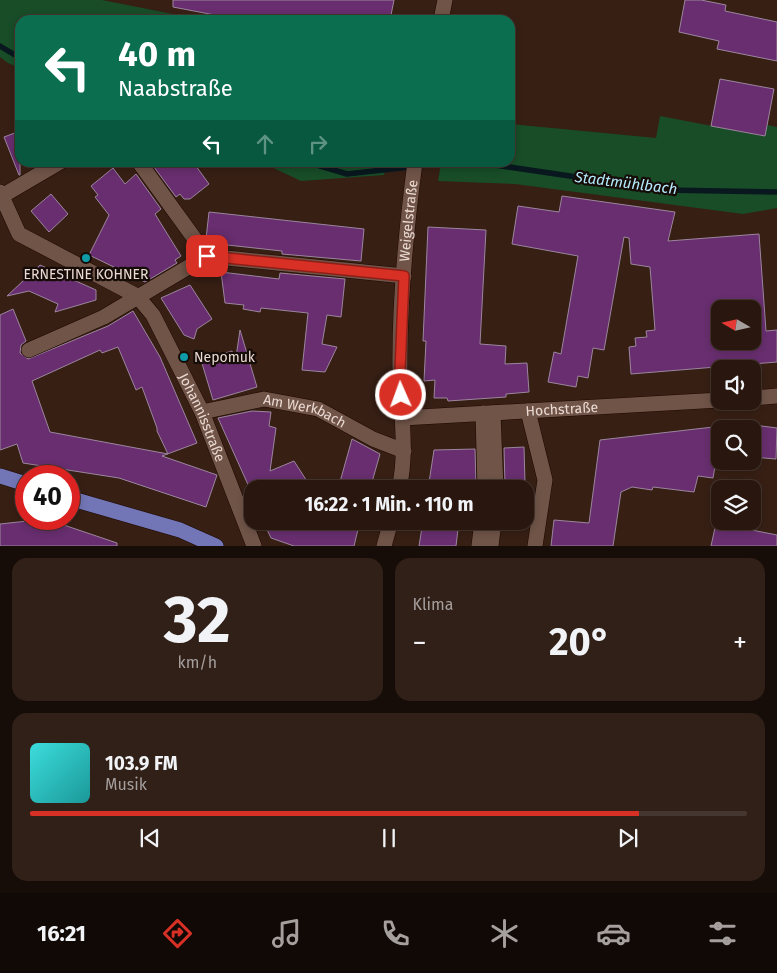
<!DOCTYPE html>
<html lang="de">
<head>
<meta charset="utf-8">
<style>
	body { margin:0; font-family:"Fira Sans",sans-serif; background:#312018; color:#f1f3f6; height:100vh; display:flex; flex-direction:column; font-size:19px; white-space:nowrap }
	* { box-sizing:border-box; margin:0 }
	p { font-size:16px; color:#a59f9e }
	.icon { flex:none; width:28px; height:28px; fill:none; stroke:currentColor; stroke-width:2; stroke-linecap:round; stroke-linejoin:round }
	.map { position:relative; height:546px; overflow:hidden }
	.panel { display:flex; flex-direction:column; gap:12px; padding:12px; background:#170d08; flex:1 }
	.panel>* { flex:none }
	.guide { position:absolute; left:15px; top:15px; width:500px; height:152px; border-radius:15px; box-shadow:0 2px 8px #0003,0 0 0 1px #45362f; background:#0b6e4f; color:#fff; overflow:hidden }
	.needle { width:32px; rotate:279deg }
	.controls { position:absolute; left:711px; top:300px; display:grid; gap:10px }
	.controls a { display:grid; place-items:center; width:50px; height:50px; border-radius:10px; background:#29170f; box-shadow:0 2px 8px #0003,0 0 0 1px #45362f; font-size:25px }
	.speed { position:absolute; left:15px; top:465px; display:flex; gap:10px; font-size:25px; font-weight:700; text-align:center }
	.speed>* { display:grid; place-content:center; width:65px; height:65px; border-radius:50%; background:#29170f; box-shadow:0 2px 8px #0003,0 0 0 1px #45362f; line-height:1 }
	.speed .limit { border:8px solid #d22; background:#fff; color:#111 }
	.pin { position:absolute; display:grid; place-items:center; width:42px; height:42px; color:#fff; margin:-21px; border-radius:10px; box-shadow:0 2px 8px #0006 }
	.me { position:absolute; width:55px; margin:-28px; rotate:358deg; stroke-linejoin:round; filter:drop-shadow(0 0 4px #0008) }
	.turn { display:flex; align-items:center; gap:18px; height:105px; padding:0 20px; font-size:22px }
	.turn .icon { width:65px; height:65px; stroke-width:2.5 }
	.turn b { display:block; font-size:35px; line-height:42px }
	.lanes { display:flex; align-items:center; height:48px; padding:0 20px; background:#0003; justify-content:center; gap:25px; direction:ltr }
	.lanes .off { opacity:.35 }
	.big { font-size:38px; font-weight:700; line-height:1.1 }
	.panel .widget { flex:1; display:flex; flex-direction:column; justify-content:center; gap:8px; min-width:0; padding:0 18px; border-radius:15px; background:#312018 }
	.panel .dial { align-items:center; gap:0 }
	.dial b { font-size:65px; line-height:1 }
	.song { display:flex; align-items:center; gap:15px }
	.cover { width:60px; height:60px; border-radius:8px; background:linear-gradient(135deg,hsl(180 70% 55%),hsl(180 70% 35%)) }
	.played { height:5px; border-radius:2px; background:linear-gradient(90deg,#d93025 85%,#45362f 85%) }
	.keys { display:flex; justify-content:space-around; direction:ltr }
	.heat { display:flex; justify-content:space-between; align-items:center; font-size:28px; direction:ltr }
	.panel .tiles { flex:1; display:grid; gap:12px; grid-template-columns:1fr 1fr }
	.widget:last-child { grid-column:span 2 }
	.trip { position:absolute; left:244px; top:480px; width:290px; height:50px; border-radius:15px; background:#29170f; box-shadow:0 2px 8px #0003,0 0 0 1px #45362f; font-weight:700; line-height:50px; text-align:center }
	.tabs { display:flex; height:80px; justify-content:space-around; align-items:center; background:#100906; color:#a59f9e }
	.tabs .icon { width:35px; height:35px }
	.tabs .selected { color:#d93025 }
	.tabs b { font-size:22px; color:#f1f3f6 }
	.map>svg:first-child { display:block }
</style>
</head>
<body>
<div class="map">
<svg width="777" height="546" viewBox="0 0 777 546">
	<rect width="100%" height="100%" fill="#371f14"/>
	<!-- green -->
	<g fill="#184d28">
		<path d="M0,0h102l101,20h-183v48l-12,-5 -8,-6z"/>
		<path d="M660,116l104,20 3,-11 10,2v81l-34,6 -228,-30 -77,-3 3,-18 69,-1v-38l146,14z"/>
		<path d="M263,163h124l-3,12 -83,6z"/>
	</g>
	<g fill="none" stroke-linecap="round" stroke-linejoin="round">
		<!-- stream -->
		<g stroke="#08181e" stroke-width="5.5">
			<path d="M0,46l20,12"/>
			<path d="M307,162l40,12 107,-12"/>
			<path d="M475,162l190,28 112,2"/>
		</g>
	</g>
	<!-- building -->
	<g fill="#682e6f" stroke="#9b869e" fill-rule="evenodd">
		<path d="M173,0h221l-4,20h-149l-68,-13z"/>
		<path d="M685,0h16l25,5 -1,6 52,11v39l-60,-12 2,-8 -40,-9z"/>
		<path d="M720,79l54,10 -9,47 -54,-10z"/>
		<path d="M20,131v44h-1l-15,-38z"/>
		<path d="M193,162l16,22 -19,15h-6l-4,-5 -4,3 -25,-34z"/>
		<path d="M113,168l12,16 11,-10 25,35 -6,5 26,42 -6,4 2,3 -32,19 -56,-27 20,-40 -14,-18 3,-2 -7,-9z"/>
		<path d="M51,194l17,20 -19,18 -18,-21z"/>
		<path d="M562,196l113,16 -7,29 91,-7 7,97 11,-1v32l-146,12 -2,-27 7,-1 -1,-8 12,-1 -1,-6 9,-1 -5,-63 -19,-3 -2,-26 -5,-1 -20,113 -11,-2 -5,30 -10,-2 -2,11 -28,-5 6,-30 7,2 17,-98 -66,-12 6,-38 41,6zM720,309h32v32h-32z"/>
		<path d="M209,212l155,17 -3,32 -79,-7v-3l-73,-8 -3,-4z"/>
		<path d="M428,227l58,3 -6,114 26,2 -1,18 22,-1 2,29 -23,2v3l-58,4 -1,-3h-13l1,-18 -11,1 2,-40h-3z"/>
		<path d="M40,265l56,25v10l-41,12 3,-8 -29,-13 -22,5z"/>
		<path d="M221,272l58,7 1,-6 65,6 -4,38 -14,-2 -5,29 15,3 -12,25 -23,-2 6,-57 -47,-5 -1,4 -17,-3 1,-4 -19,-2z"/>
		<path d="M190,285l22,34 -15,10 -3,10 -10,-4 -23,-37z"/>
		<path d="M13,309l13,32 -5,4 -1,8 8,6 80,-33 25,-15 27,46 37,86 -35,13 55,19 -11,32 -87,-29 -96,-15 -6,-19 -17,6v-135zM118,347l18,43 6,-3 15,41v3l11,23 -118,-22 -18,-51 68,-31 2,3z"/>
		<path d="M240,330l17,57 -44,13 -12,-40 31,-9 4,6z"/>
		<path d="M252,411l19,1 -2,14 7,2 -6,43 24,-10 18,28h-62l-32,-71z"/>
		<path d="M754,425l23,3 -1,31 -24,-2z"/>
		<path d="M722,426l-9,52 -15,-2 -4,16 -41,-5 -1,3 -20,-3 -11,5 -8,54h-62l3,-26 35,3 11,-83z"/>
		<path d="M352,439l28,15 -10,35h-32z"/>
		<path d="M524,447l1,36 -20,1 -1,-36z"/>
		<path d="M475,449l1,36h-11v4h-37l6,-39z"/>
		<path d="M46,519l71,24v3h-117v-22z"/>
		<path d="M263,521h97l-6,25h-60l-23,-8z"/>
		<path d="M423,521h36l-3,25h-37z"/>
		<path d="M716,523l61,12v11h-66z"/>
	</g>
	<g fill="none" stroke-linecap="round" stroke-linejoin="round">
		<!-- minor casing -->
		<g stroke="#1d0801" stroke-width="16">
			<g id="minor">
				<path d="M441,20l4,-20"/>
				<path d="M139,162l68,94 197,20"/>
				<path id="s1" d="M0,192l19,42 118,62 16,19 49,97 52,134"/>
				<path d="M2,196l58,-34"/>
				<path d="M29,350l75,-33 103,-61"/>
				<path d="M752,398l25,-2"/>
				<path d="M528,411l17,69 -10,66"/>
				<path id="s2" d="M202,412l62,-13 54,10 55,30 31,12"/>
				<path d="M483,413l2,76"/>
				<path d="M493,413l3,76"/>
				<path id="s3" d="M402,418l318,-18"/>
				<path id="s4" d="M399,489c9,-39 1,-78 1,-118 -1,-69 6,-140 15,-209"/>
				<path d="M384,546l7,-25"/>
				<path d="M479,546l3,-25"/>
				<path d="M491,546l3,-25"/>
			</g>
		</g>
		<!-- major casing -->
		<g stroke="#1d0801" stroke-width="16">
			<g id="major">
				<path d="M0,476l26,8"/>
				<path d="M69,498l111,32 36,16"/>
			</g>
		</g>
		<!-- minor -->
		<use href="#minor" stroke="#705448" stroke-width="15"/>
		<!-- major -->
		<use href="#major" stroke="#7276b6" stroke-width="15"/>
	</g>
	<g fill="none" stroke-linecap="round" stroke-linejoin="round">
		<!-- route casing -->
		<g stroke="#8d1f18" stroke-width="12">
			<path id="route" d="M207,256l197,20 -4,94 1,25"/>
		</g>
		<!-- route -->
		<use href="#route" stroke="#d93025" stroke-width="9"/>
	</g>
	<!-- markers -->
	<g fill="#0f9aa8" stroke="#160c07" stroke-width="2">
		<circle cx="86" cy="258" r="5"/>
		<circle cx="184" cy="357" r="5"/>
	</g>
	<g text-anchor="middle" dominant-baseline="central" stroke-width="4.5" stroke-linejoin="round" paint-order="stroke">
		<!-- street labels -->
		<g font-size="14" fill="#ebdad3" stroke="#160c07">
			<text stroke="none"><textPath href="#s4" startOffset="269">Weigelstraße</textPath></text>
			<text stroke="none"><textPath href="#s3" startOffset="160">Hochstraße</textPath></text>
			<text stroke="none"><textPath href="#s2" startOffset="106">Am Werkbach</textPath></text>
			<text stroke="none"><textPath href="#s1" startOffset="318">Johannisstraße</textPath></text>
		</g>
		<!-- poi labels -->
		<g font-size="14" fill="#ebdad3" stroke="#160c07">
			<text x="86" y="274">ERNESTINE KOHNER</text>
			<text x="194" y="357" text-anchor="start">Nepomuk</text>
		</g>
		<!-- water labels -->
		<g font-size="15" font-style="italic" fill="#b5eafe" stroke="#160c07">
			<text transform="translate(626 183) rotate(7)">Stadtmühlbach</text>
		</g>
	</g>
</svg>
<div class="controls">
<a><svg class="needle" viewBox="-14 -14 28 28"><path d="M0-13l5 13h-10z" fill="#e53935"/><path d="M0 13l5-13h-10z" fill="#a59f9e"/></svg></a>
<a><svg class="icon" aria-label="sound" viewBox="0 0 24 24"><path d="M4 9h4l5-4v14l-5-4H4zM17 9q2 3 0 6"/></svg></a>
<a><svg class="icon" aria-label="search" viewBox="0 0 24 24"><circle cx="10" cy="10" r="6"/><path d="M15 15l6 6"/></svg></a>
<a><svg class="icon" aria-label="layers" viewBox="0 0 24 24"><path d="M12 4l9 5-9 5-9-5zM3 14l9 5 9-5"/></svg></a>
</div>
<div class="speed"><div class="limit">40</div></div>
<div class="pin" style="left:207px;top:256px;background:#d93025"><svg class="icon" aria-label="arrive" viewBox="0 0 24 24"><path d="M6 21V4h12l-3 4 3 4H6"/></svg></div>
<svg class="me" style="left:401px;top:395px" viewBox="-20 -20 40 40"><circle r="17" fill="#d93025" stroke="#fff" stroke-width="3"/><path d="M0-11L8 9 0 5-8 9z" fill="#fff"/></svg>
<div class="trip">16:22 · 1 Min. · 110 m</div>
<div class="guide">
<div class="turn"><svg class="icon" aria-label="left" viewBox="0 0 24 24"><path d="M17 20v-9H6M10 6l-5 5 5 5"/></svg><div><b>40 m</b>Naabstraße</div></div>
<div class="lanes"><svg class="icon" aria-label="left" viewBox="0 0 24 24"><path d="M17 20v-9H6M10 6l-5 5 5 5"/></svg><svg class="icon off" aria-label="ahead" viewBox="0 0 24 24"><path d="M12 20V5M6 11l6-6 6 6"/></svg><svg class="icon off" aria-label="right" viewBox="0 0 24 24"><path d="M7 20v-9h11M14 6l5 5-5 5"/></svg></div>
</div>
</div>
<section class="panel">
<div class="tiles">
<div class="widget dial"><b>32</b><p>km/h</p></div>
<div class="widget"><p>Klima</p>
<div class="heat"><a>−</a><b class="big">20°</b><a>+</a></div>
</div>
<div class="widget">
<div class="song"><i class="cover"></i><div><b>103.9 FM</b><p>Musik</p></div></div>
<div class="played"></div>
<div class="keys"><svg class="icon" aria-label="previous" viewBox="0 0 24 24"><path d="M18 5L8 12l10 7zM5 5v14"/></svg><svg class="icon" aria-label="pause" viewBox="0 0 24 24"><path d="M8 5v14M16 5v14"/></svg><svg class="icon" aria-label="next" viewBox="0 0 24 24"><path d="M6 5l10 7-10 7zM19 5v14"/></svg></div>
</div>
</div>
</section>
<nav class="tabs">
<b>16:21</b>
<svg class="icon selected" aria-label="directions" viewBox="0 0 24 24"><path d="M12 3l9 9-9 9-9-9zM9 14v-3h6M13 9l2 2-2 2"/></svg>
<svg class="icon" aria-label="music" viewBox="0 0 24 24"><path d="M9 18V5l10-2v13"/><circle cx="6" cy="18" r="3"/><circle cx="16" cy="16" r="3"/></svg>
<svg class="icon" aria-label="phone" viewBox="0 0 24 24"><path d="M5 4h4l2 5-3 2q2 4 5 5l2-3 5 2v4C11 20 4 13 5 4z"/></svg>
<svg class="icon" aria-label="climate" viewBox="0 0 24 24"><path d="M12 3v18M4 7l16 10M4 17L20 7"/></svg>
<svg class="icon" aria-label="car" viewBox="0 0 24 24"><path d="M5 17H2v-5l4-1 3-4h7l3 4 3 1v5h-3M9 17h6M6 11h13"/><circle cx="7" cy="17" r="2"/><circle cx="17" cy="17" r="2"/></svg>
<svg class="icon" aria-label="filters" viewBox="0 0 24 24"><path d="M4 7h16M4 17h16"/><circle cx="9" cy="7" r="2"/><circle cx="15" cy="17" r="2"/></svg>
</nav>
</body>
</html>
